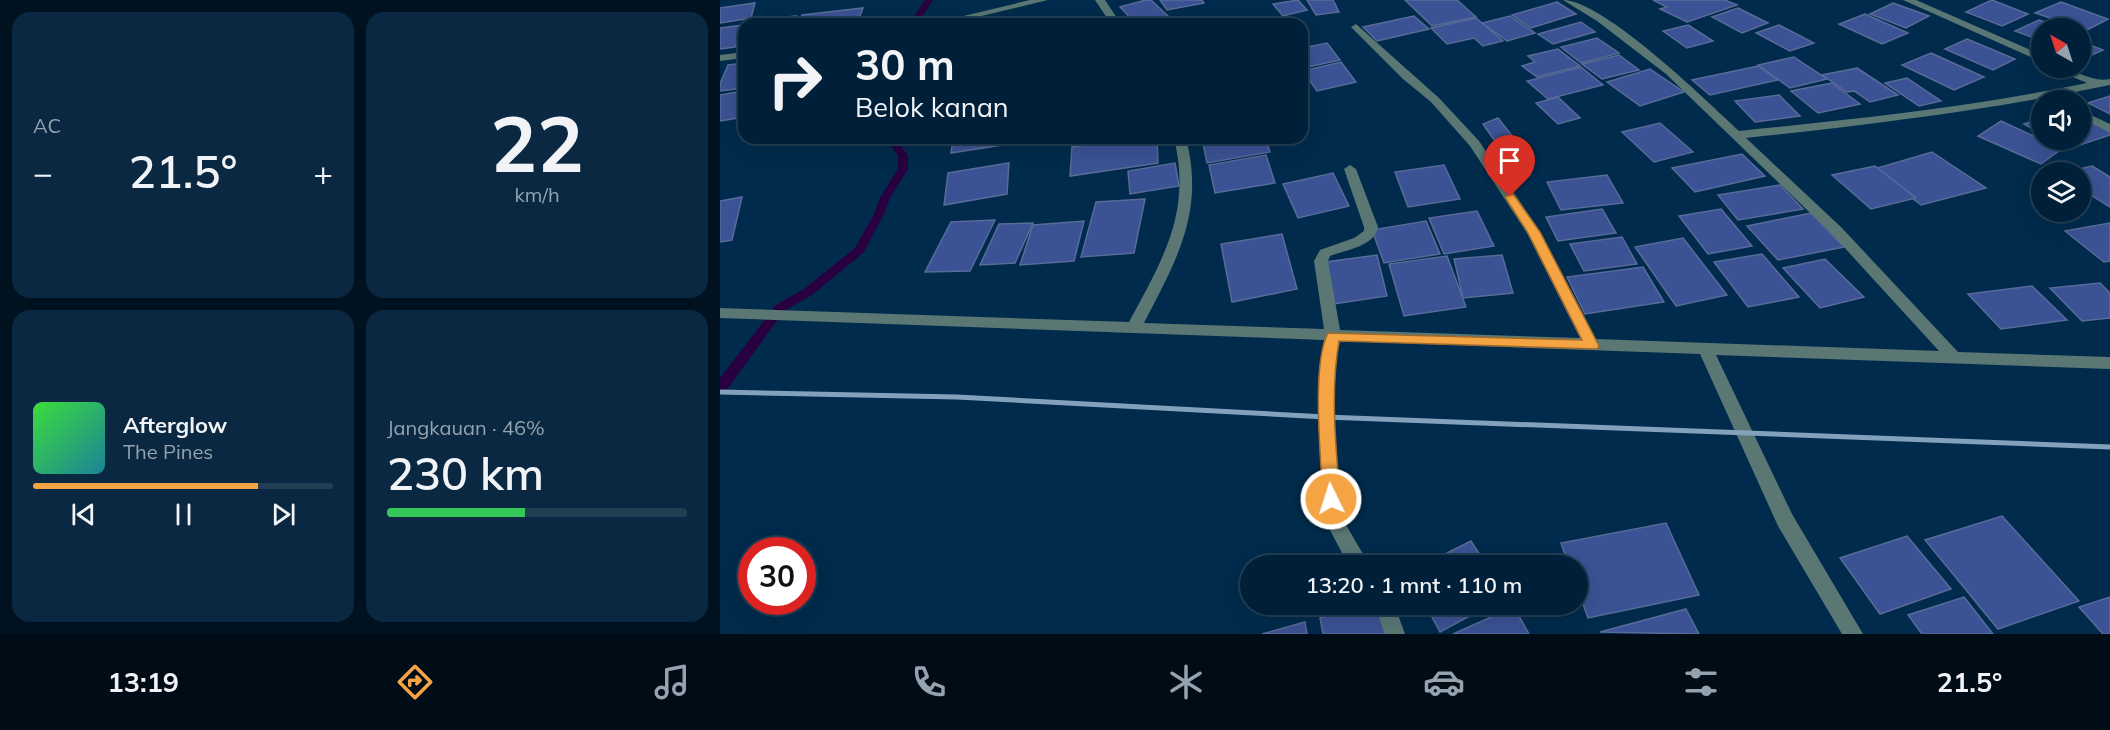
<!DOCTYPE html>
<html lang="id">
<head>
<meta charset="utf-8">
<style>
	body { margin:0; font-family:Mulish,sans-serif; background:#0a2841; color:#f1f3f6; height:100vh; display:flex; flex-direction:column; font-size:22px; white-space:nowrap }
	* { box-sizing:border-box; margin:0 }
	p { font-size:20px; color:#95a3ae }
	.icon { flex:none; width:33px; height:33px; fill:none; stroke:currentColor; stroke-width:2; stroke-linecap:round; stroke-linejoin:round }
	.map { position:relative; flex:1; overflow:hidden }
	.panel { display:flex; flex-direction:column; gap:12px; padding:12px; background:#00121f; width:720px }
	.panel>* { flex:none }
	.top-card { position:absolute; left:18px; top:18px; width:570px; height:126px; border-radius:18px; box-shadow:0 6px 24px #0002,0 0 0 2px #223e53; background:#002039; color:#f1f3f6; overflow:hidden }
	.needle { width:39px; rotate:321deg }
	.buttons { position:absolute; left:1311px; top:18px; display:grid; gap:12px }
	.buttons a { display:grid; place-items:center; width:60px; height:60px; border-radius:50%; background:#002039; box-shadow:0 6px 24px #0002,0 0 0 2px #223e53; font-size:30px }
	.speed { position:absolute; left:18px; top:537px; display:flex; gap:12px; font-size:30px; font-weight:700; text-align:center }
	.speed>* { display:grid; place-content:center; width:78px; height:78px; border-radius:50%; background:#002039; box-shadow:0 6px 24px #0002,0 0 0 2px #223e53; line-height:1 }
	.speed .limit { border:9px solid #d22; background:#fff; color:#111 }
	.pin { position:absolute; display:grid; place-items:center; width:51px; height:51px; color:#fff; margin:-62px -26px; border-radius:50% 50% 50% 0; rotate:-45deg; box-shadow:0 0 6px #0007 }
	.pin .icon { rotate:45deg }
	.me { position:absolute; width:66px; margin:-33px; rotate:356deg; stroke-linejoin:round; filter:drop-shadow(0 0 4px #0008) }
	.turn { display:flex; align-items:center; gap:21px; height:126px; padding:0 18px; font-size:27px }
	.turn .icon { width:78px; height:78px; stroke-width:2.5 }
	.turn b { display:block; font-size:42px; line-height:51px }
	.big { font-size:45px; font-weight:600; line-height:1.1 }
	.panel .tile { flex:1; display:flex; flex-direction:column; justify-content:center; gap:9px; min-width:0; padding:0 21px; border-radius:18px; background:#0a2841 }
	.panel .dial { align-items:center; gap:0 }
	.dial b { font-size:78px; line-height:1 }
	.song { display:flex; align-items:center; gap:18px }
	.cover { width:72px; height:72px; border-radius:9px; background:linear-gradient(135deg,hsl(120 70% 55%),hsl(190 70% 35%)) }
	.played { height:6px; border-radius:3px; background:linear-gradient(90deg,#f4a443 75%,#223e53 75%) }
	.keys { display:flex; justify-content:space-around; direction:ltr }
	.heat { display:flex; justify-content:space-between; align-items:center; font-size:33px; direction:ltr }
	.charge { height:9px; border-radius:4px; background:linear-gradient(90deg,#34c759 46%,#223e53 0) }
	.panel .tiles { flex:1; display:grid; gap:12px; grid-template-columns:repeat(2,1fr) }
	.trip { position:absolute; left:520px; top:555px; width:348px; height:60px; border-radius:30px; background:#002039; box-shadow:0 6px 24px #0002,0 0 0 2px #223e53; font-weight:600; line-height:60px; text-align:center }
	.dock { display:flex; height:96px; justify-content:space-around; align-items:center; background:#000d17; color:#95a3ae }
	.dock .icon { width:42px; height:42px }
	.dock .on { color:#f4a443 }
	.dock b { font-size:27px; color:#f1f3f6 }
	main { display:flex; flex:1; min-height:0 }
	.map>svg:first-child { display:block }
</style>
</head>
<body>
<main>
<section class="panel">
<div class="tiles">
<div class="tile"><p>AC</p>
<div class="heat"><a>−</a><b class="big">21.5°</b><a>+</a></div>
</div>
<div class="tile dial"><b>22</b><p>km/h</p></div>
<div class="tile">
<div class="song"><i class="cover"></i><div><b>Afterglow</b><p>The Pines</p></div></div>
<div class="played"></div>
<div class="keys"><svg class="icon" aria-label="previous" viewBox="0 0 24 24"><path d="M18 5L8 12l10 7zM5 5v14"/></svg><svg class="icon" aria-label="pause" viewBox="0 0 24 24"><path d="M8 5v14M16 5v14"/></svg><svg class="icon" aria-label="next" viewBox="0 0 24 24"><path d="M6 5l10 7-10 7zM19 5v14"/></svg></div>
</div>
<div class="tile"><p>Jangkauan · 46%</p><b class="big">230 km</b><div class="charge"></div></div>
</div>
</section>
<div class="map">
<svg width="1390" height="634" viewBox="0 0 1390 634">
	<rect width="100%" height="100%" fill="#002b4c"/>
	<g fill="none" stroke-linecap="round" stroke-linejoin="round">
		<!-- stream -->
		<g fill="#280040" fill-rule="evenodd">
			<path d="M205,0h8l-16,24h-8z"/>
			<path d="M164,138h10l14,17v14l-18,29 -6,16 -21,39 -51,42 -28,16 -59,81 -5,1v-15l56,-73 28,-16 51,-41 19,-34 6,-16 18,-29v-14z"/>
		</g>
	</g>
	<!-- building -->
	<g fill="#3b5294" stroke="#596b99" stroke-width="1.5">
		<path d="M426,0h5l18,17 -33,7 -16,-17z"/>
		<path d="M440,0h42l2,3 -37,7z"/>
		<path d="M578,0l9,10 -24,6 -10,-12z"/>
		<path d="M587,0h26l6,12 -23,3z"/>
		<path d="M685,0h52l19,17 -44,9z"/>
		<path d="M933,0h72l12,5 -50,17 -27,-13 7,-2z"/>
		<path d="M1272,0l36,14 -26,12 -36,-14z"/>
		<path d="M837,2l19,12 -45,14 -19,-13z"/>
		<path d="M1341,2l47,17 -25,13 -3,-4 -45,-15z"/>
		<path d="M35,3l-4,15 -31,5v-15z"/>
		<path d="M1173,3l36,13 -23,12 -36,-14z"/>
		<path d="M143,8l-6,16h-59l4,-9z"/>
		<path d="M1018,8l30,15 -26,10 -30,-16z"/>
		<path d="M1145,14l43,19 -26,11 -43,-20z"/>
		<path d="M76,16l-4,8h-39l1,-3z"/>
		<path d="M694,16l15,13 -52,12 -14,-14z"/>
		<path d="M790,16l25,17 -28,8 -25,-18z"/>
		<path d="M756,18l27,23 -20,5 -9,-8 -27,6 -16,-16z"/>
		<path d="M568,19l2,5h-34z"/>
		<path d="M1319,20l23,8h-20v13l-27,-10z"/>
		<path d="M861,22l14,10 -42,12 -15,-10z"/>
		<path d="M24,25l-9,22 -15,2v-21z"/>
		<path d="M968,25l25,16 -26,7 -24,-17z"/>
		<path d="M1059,25l35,18 -24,8 -34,-18z"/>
		<path d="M877,38l22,15 -38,10 -20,-16z"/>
		<path d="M1247,39l48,20 -22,11 -48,-21z"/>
		<path d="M1360,41l23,9 -23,10z"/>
		<path d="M607,43l13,17 -37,8 -1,-20z"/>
		<path d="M838,49l22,17 -43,11 -15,-11 13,-4 -7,-6z"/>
		<path d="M1211,53l53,24 -30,13 -52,-25z"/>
		<path d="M899,55l20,15 -37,9 -20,-15z"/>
		<path d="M1074,57l33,22 -37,9 -32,-23z"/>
		<path d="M621,62l15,20 -39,9 -14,-20z"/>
		<path d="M24,63v25l-24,3v-7l8,-19z"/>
		<path d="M1038,66l20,14 -68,15 -18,-15z"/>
		<path d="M861,67l22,18 -55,14 -21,-18z"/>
		<path d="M1137,68l41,27 -28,7 -16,-11 -7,1 -25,-17z"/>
		<path d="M930,69l34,23 -44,14 -33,-24z"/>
		<path d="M1187,78l34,23 -22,5 -34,-23z"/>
		<path d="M1112,83l28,21 -42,9 -27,-22z"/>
		<path d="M24,91v26l-24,4v-26z"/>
		<path d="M1059,95l21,21 -45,6 -20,-21z"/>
		<path d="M1390,96v18l-22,-11z"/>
		<path d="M838,97l22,21 -22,6 -22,-21z"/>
		<path d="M1360,116l30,16v3l-42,14 -17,-9h29z"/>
		<path d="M778,118l15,19 -19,3 -11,-16z"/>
		<path d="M1322,118v16l-18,-10z"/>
		<path d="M1281,121l41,19 21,8 -22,16 -63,-28z"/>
		<path d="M940,123l33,29 -39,10 -32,-30z"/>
		<path d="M233,138h55v6l-57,9z"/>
		<path d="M414,138h23l1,25 -88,13 2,-29z"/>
		<path d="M482,138h63l5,14 -63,11z"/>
		<path d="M1212,152l54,36 -65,17 -47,-36z"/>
		<path d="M1022,154l23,22 -70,16 -23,-24z"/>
		<path d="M546,155l9,28 -60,10 -6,-28z"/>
		<path d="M289,163l-2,31 -63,11 4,-32z"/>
		<path d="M455,163l4,23 -49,8 -2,-23z"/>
		<path d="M724,165l16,34 -52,8 -13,-35z"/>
		<path d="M1155,166l41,32 -45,11 -39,-34z"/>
		<path d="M1372,166l18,11v30l-30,-19v-16h-13z"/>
		<path d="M613,173l16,33 -51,12 -15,-34z"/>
		<path d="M887,175l16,28 -62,7 -14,-28z"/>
		<path d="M1060,185l23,24 -65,11 -20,-25z"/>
		<path d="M22,197l-10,43 -12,2v-41z"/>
		<path d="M425,199l-11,54 -53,4 15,-55z"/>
		<path d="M882,209l14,24 -58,8 -12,-24z"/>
		<path d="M1001,209l31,37 -44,8 -29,-38z"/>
		<path d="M757,211l17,35 -50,8 -15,-36z"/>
		<path d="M1091,213l33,34 -66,13 -31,-34z"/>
		<path d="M275,220l-25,51 -45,1 26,-50z"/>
		<path d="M364,221l-10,40 -54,4 13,-40z"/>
		<path d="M706,221l14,33 -56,9 -12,-33z"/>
		<path d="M313,223l-18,40 -35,2 19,-41z"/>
		<path d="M1390,223v38l-6,1 -39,-31z"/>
		<path d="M562,234l15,55 -65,13 -11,-58z"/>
		<path d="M902,237l15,27 -53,7 -14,-27z"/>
		<path d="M963,238l44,57 -51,11 -41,-59z"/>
		<path d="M1042,254l37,43 -51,10 -34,-45z"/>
		<path d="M657,255l10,41 -53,8 -8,-42z"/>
		<path d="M782,255l11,38 -50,5 -9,-39z"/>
		<path d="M727,256l19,51 -62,9 -15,-52z"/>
		<path d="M1105,259l39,38 -44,11 -37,-40z"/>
		<path d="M923,267l21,35 -79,12 -18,-37z"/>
		<path d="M1380,283l10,10v25l-28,3 -32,-33z"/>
		<path d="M1312,286l35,34 -66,9 -33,-35z"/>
		<path d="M1282,516l77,85 -81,28 -73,-89z"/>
		<path d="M946,523l33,72 -111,23 -10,-28v-24h-9l-8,-23z"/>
		<path d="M1187,536l44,53 -71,25 -40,-56z"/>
		<path d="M751,541l16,25h-66z"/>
		<path d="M1244,597l29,37h-71l-14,-19z"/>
		<path d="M1390,597v37h-7l-24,-27z"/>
		<path d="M647,604h10l8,30h-62l-3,-16z"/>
		<path d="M705,604h67l-52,28z"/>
		<path d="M794,607l15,27h-76z"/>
		<path d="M966,609l13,25 -99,-2z"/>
		<path d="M585,622l2,12h-45z"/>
	</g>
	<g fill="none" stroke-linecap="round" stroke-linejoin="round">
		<!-- minor -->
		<g fill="#5a7774" fill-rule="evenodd">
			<path d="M310,0h18l-100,24h-18z"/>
			<path d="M375,0h10l16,24h-10z"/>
			<path d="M843,0c40,0 144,101 176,131 117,-12 233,-24 348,-48l-31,-13 -1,-2c20,0 36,15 55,11v6c-121,25 -241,40 -364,53l96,90 116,124 152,5v12l-394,-14 76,159 71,120h-21l-64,-108 -78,-172 -360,-13 -5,27 -1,49 8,101 28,48h-21l-25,-47 -6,-102 1,-49 5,-28 -604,-22v-10l409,14c34,-63 63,-110 45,-184h12c19,74 -9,121 -42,185l180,6 -10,-68 6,-11 34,-12 10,-7v-4l-20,-58 6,-4 6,4 22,58c-3,19 -32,23 -48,29l-2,5 12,69 240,8 -53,-105 -57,-87 -39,-44 -28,-23 -52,-52 5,-3 83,74 40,43 62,92 55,106 343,12 -107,-117 -166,-160 -69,-53z"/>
			<path d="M1183,0h13l126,55v7z"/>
			<path d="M24,52v6l-24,3v-6z"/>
			<path d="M1360,110l30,14v8l-30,-14z"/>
			<path d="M654,604h20l11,30h-20z"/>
		</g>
		<!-- rail -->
		<path stroke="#83a1bb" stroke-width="5" d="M0,392l237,5 369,20 784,30"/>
	</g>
	<!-- route -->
	<path fill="#f4a443" stroke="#9f6b2c" stroke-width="1.5" d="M790,194l4,1 26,37 59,114 -2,3 -258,-8c-9,53 -3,105 1,158l-3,5 -6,2 -6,-2 -2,-5c-2,-39 -12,-134 5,-166l254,7 -54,-107 -23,-36z"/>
</svg>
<div class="buttons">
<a><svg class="needle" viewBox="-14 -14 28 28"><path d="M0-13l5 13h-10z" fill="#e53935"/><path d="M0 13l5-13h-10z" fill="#95a3ae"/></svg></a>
<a><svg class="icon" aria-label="sound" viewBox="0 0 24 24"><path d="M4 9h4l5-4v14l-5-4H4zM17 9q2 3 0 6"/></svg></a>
<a><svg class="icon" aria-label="layers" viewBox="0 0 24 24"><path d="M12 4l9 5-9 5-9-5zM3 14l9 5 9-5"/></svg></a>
</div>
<div class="speed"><div class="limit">30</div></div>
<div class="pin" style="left:790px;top:197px;background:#d93025"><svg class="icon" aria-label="arrive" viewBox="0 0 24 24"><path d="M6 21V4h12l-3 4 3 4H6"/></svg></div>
<svg class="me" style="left:611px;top:499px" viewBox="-20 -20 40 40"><circle r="17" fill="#f4a443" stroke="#fff" stroke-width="3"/><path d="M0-11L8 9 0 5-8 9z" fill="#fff"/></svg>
<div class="trip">13:20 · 1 mnt · 110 m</div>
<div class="top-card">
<div class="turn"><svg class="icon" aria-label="right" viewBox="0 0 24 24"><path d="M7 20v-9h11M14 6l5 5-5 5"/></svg><div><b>30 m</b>Belok kanan</div></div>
</div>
</div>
</main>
<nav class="dock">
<b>13:19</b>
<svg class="icon on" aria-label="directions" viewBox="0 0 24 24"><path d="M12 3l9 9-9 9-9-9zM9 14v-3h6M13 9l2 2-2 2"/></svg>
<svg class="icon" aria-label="music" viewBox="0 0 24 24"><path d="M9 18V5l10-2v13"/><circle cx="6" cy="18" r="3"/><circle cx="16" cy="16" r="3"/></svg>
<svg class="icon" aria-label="phone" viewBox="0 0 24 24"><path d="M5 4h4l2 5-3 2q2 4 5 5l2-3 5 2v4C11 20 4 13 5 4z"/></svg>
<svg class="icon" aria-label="climate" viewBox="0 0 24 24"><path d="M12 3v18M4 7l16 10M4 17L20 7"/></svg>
<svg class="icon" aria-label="car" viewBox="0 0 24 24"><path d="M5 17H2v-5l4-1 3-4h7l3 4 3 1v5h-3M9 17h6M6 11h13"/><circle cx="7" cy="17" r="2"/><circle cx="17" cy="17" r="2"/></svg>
<svg class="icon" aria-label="filters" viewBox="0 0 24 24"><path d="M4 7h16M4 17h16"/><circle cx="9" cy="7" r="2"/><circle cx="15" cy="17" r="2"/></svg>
<b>21.5°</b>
</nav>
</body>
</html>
